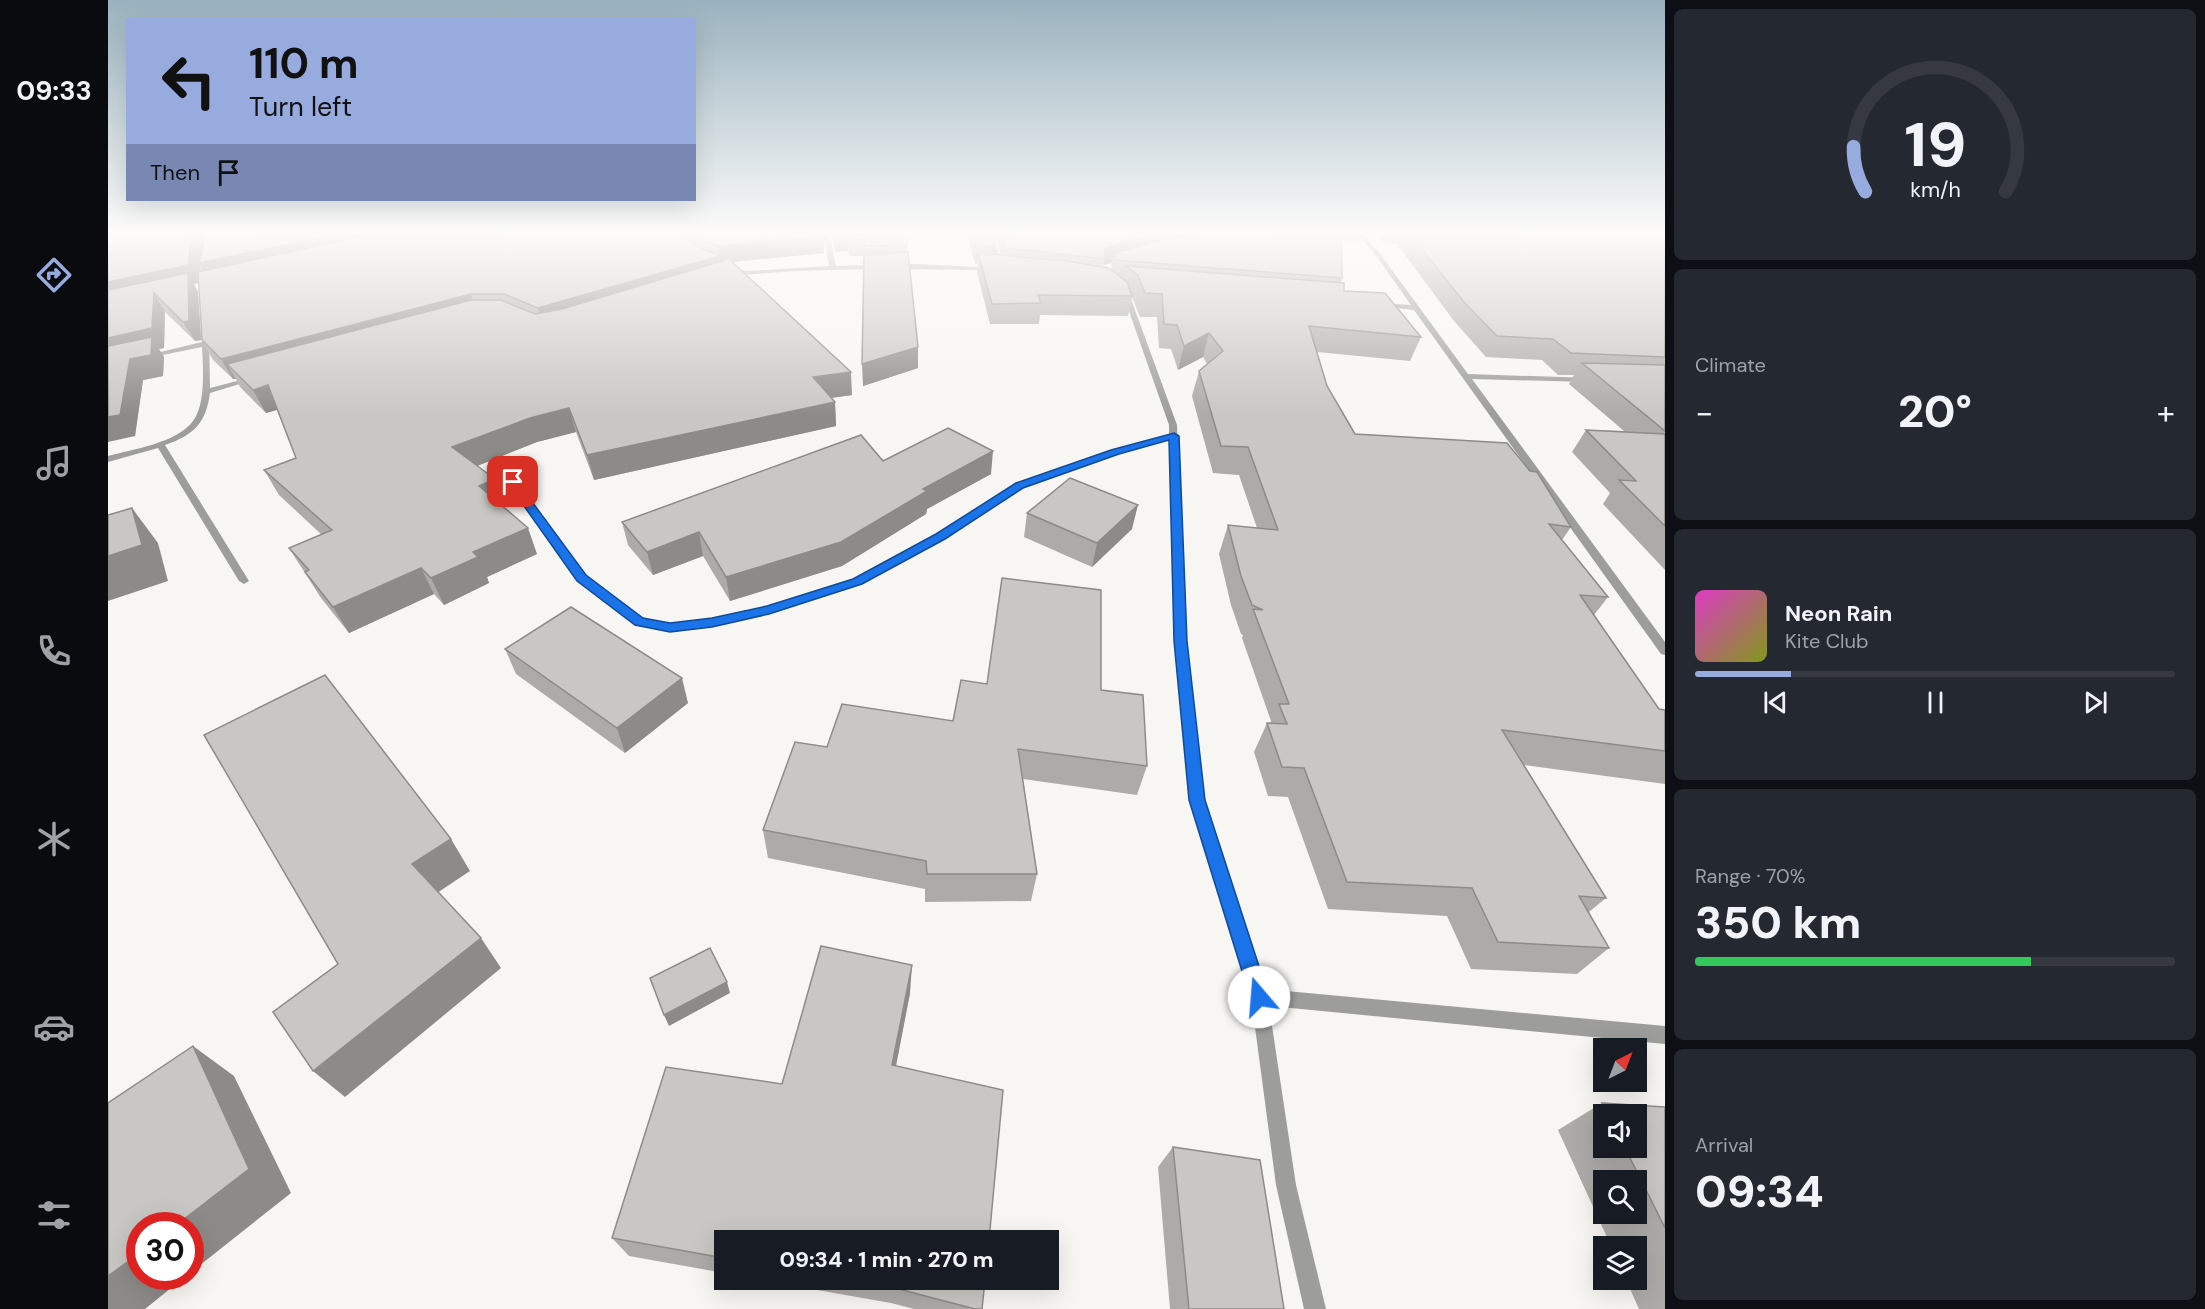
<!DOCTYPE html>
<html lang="en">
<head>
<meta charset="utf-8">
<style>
	body { margin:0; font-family:"DM Sans",sans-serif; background:#242831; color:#f1f3f6; height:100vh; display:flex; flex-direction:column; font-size:22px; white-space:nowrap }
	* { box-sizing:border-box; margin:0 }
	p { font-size:20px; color:#9ea1a6 }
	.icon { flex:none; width:33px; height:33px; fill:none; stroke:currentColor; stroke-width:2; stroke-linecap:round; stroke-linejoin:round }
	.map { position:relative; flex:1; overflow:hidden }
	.sheet { display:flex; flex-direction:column; gap:9px; padding:9px; background:#0d0f14; width:540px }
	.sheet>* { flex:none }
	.guide { position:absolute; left:18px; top:18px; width:570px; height:183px; border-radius:0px; box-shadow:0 6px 24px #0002; background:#97abdf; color:#111; overflow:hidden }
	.needle { width:39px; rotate:42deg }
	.fabs { position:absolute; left:1485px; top:1038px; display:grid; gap:12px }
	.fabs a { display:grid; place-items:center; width:54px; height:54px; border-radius:0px; background:#171b24; box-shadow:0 6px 24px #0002; font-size:30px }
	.speed { position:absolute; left:18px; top:1212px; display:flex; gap:12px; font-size:30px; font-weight:700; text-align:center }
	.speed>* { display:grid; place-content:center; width:78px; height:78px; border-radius:50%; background:#171b24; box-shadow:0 6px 24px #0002; line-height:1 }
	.speed .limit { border:9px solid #d22; background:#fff; color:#111 }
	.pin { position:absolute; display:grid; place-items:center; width:51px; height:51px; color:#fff; margin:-26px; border-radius:12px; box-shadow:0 3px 9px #0006 }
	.me { position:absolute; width:66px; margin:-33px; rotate:342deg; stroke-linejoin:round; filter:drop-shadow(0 0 4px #0008) }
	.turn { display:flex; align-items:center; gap:21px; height:126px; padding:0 24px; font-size:27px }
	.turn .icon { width:78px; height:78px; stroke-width:2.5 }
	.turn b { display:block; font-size:42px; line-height:51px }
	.then { display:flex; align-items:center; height:57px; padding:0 24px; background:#0003; gap:12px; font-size:22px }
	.big { font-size:45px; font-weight:800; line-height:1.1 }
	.sheet .widget { flex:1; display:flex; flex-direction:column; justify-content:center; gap:9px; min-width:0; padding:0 21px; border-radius:9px; background:#242831 }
	.sheet .dial { align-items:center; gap:0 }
	.dial svg { height:156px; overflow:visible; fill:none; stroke:#363941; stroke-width:7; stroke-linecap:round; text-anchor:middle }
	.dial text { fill:#f1f3f6; stroke:none }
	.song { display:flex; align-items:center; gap:18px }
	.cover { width:72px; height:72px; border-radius:9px; background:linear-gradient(135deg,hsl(310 70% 55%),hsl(70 70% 35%)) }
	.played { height:6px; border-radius:3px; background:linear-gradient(90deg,#97abdf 20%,#363941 20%) }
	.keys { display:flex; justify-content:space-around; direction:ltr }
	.heat { display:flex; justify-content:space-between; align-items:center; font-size:33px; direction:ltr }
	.charge { height:9px; border-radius:4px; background:linear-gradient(90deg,#34c759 70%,#363941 0) }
	.trip { position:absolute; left:606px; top:1230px; width:345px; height:60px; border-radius:0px; background:#171b24; box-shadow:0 6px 24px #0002; font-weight:800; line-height:60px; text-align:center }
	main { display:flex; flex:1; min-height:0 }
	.tab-bar { display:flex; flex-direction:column; width:108px; justify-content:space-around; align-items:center; background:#090b0e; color:#9ea1a6 }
	.tab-bar .icon { width:42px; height:42px }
	.tab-bar .selected { color:#97abdf }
	.tab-bar b { font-size:27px; color:#f1f3f6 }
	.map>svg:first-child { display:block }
</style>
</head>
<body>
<main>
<nav class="tab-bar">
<b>09:33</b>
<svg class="icon selected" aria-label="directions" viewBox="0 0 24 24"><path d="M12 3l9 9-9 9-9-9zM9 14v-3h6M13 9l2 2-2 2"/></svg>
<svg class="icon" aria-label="music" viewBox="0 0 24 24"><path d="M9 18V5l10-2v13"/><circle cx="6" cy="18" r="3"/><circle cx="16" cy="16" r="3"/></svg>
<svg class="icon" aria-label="phone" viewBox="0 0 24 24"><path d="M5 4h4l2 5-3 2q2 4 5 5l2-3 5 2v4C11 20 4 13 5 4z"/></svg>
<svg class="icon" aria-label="climate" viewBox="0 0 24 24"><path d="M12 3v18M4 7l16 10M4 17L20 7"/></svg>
<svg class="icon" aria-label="car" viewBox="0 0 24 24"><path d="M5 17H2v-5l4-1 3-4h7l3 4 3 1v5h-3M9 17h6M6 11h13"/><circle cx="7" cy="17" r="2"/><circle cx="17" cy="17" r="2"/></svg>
<svg class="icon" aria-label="filters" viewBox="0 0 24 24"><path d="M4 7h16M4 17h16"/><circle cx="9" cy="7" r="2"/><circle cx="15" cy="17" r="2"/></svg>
</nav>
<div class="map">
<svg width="1557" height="1309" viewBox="0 0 1557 1309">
	<rect width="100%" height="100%" fill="#f8f6f3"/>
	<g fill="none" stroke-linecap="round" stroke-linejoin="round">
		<!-- street -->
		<g fill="#9d9d9b" fill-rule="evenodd">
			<path d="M715,233h6l7,33 82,-2 77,4 -7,-35h6l8,37 -3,2 -3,-2 -127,-1 -75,2 -53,4 -15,-3 3,-2 21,1 79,-5z"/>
			<path d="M1248,233h6l19,22 87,119 123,4 1,2 -4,2 -116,-3 193,263v13l-4,-1 -247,-344 -36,-4v-2l2,-1 31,2 -34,-48z"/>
			<path d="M1013,291l10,8 46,126 9,216 18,159 61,189 400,37v18l-396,-38 27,179 30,124h-22l-28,-124 -25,-188 -61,-197 -16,-159 -5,-201 -51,14 -96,34 -77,50 -84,46 -92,29 -57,14 -42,5 -35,-7 -58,-45 -83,-117 5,-3 3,1 83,115 57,43 28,5 42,-5 55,-13 86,-26 84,-46 79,-50 96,-34 57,-15v-10l-44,-125 -7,-7z"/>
			<path d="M94,328l7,2 1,58 42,-11 4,2 -46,14c-4,30 -16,42 -45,52l84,136 -5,3 -5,-3 -81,-133 -50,14v-6c25,-7 69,-13 85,-35 13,-17 10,-54 9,-74l-54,11 -4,-2 58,-14z"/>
		</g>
	</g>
	<!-- wall -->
	<g fill="#adaba8" fill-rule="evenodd">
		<path d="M0,233h715l1,20 -92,9 120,133 -21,3 4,4 1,24 -242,54 -18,-48 -39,10 -60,24 18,13 10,25 -4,2 36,48 -50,23 2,6 -45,22 -10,-11 -85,39 -28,-35 -32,-50 33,-13 -43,-40 -15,-25 32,-12 -19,-48 -11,3 -26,-26 -4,-8h-3l-20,-19 -11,-20 -3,-63 -1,6 -4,1 4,8 3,48 -6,1 -30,-29 -1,36 -5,1 5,8 -1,19 -20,4 -8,56z"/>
		<path d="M723,233h75l12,135 -55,18 1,-130h-14l-2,-5 -13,1z"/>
		<path d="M859,233h24l3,14 -1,7 8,1 -6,-22h366l-3,9 -17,-2 1,38 -1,5 3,8 77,46 -11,24 -93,-9 10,34 28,48 216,93 -9,13 46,57 -14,18 65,94 6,1v74l-141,-19 82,133 -17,14 20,36 -32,26 -106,-5 -24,-53 -119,-7 -40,-112 -20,-1 -14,-44 13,-29h3l1,-2 -29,-83 1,-3 -2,-1 -10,-29 -12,-51 9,-29 29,3 -18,-53 -26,-2 -21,-77 7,-25 8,-7 -4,-7 -25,13 -7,-21 -12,-1 -2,-31h-17l-8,-20 -4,19 -88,-1 -1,9h-49l-13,-52 1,-8h-3zM1004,263l-1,7 -8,-3 1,-2z"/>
		<path d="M1267,233h290v337l-62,-66 7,-11 -38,-41 14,-22 38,1 -55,-47 5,-9h-16l-16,-15 -56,-3 -32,-36 -57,-77 -13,-1z"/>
		<path d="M775,461l108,13 -64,35 -1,5 -84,52 -112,35 -27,-45 -50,19 -25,-30 -6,-23z"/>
		<path d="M919,513l105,16 -40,38 -68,-30z"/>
		<path d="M397,649l183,54 -63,50 -109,-79z"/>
		<path d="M879,684l114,6 46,76 -10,29 -114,-16 14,95 -6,27 -106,1v-13l-157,-31 -5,-28 64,-83 126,-26z"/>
		<path d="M802,993l-14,73 -172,174v33l-95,-17 -17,-18 170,-154z"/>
		<path d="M1494,1103l63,4v202h-26l-13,-29h10v-34h-25l-53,-116zM1496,1114h32v34h-32zM1496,1180h32v34h-32z"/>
		<path d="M1065,1147l111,162h-114l-12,-142z"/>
		<path d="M652,1280h225l-3,29h-68l-23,-6z"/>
	</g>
	<!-- shaded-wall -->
	<g fill="#8d8b88">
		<path d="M87,233h233l-219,48 -9,-16 -2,18 -4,1 4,8 3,48 -6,1 -12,-19 5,-37 -80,18v-21z"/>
		<path d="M1057,233h65l-116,20 -2,10 -8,2 1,-17 32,-10z"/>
		<path d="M740,234v17l-13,1v-17z"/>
		<path d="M716,236v17l-103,10 -178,65 -5,-20 181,-52 -1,-10z"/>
		<path d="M46,293l11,19 -1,36 -5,1 5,8 -1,19 -20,4 -8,56 -27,6v-104z"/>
		<path d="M363,294l6,19 -250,51 9,15h-3l-12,-20z"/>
		<path d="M1101,333l-6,24 -25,13 6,-24z"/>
		<path d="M810,347v21l-55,18 -1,-22z"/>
		<path d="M743,372l1,23 -37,5 -2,-23z"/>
		<path d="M160,385l12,24 -14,4 -13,-23z"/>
		<path d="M727,402l1,24 -242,54 -7,-25z"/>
		<path d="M461,408l7,24 -39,10 -75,30 -10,-25 78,-29z"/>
		<path d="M885,451l-2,23 -64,35 -1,5 -84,52 -112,35 -4,-24 197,-88z"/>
		<path d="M387,479l10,25 -16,8 -10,-26z"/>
		<path d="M1030,505l-6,24 -40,38 5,-24z"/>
		<path d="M24,508l26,35 10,38 -60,20v-45z"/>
		<path d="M420,528l9,26 -50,23 2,6 -45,22 -13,-27 42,-26z"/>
		<path d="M591,532l4,24 -50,19 -6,-23z"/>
		<path d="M313,568l13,26 -85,39 -16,-26z"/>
		<path d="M574,678l6,25 -63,50 -8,-25z"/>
		<path d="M343,839l19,32 -36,24 -22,-31z"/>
		<path d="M373,938l20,30 -156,129 -32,-26z"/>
		<path d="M804,965l-2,28 -19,98 1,-26z"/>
		<path d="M619,982l3,11 -61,33 -5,-11z"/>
		<path d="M85,1046l41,30 57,117 -101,80v-47h-15z"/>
		<path d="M32,1253v23h46l-41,33h-37v-33z"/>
	</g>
	<!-- building -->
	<g fill="#c9c7c3" stroke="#8d8b88" stroke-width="1.5">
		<path d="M0,233h87l-4,9 -3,23 -80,17z"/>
		<path d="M98,233h137l-144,30z"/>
		<path d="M269,233h302l20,14 21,9 -182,52 -34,-14h-33l-250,65 -19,-19 -4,-68z"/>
		<path d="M586,233h129l1,3 -106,10 -12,-4z"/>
		<path d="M726,233h72l1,12 -43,1v-7h-15l-1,-5 -13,1z"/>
		<path d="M865,233h18l3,14 -18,-2z"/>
		<path d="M893,233h164l-28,5 -32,10v11l-99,-11z"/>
		<path d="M1097,233h136l1,45 -226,-18 -2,-7 56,-15z"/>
		<path d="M1301,233h256v124l-94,-4 -18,-14 -56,-3 -33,-34z"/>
		<path d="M800,252l10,95 -56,17 2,-110z"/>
		<path d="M870,253l89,8 41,7 19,14 5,14 -94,-1 3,8 -49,1z"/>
		<path d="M621,259l122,113 -38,5 22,25 -248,53 -18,-47 -39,10 -78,29 43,32 -16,7 49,42 -55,24 5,5 -47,21 -10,-10 -88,39 -28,-35 4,-2 -20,-22 43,-18 -68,-60 32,-12 -28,-73 -15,5 -26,-26 244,-64h30l34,14 27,-5z"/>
		<path d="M1018,266l218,17v8l41,2 36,44 -112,-11 18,60 28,48 152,9 23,28 7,1 34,55 -22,-3 59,73 -28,-2 79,114 6,1v41l-163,-21 104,168 -27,-2 30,52 -111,-6 -26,-54 -125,-6 -43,-114 -22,-1 -15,-44 20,1 -8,-20h10l-36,-95 10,1 -11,-5 -11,-29 -13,-51 50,5 -30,-83 -27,-1 -22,-75 24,-20 -14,-18 -25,13 -7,-21 -13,-1 -2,-30 -17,-1 -7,-18z"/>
		<path d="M80,273l1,48 -6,1 -29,-29 -2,35 -44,10v-48z"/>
		<path d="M44,337l-1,18 -21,4 -10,56 -12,2v-71z"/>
		<path d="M1474,363l83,2v66z"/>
		<path d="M840,428l45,23 -70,38 4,2 -86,51 -115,35 -27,-45 -52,20 -25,-30 239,-87 22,26z"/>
		<path d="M1478,430l79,4v92l-46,-46 17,1z"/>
		<path d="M962,478l68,27 -41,38 -70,-30z"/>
		<path d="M24,508l10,37 -34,11v-41z"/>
		<path d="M894,578l99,12v100l42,5 4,71 -129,-17 19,125h-110l-1,-13 -163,-31 32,-88 32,5 15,-43 111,17 8,-41 26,4z"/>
		<path d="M463,607l111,71 -65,50 -112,-79z"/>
		<path d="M217,675l126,164 -39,25 69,74 -168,133 -40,-59 65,-48 -134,-229z"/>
		<path d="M713,946l91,19 -20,100 111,25 -14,150h-265v18l-112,-20 54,-171 116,17z"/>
		<path d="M602,948l17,34 -63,33 -14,-37z"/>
		<path d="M85,1046l56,123 -74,57h-35v27l-32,23v-173z"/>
		<path d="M1494,1103l63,4v121l-40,-80h11v-34h-28z"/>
		<path d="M1065,1147l87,13 24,149h-95z"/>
		<path d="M739,1280h138l-3,29h-7l-84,-22z"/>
	</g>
	<!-- sky -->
	<linearGradient id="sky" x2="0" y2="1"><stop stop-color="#9ab2be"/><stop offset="0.56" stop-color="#fcfbfa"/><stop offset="1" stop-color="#fcfbfa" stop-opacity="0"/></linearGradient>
	<rect width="1557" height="416" fill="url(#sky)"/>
	<!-- route -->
	<path fill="#1a73e8" stroke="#114b97" stroke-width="1.5" d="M1066,433l5,3 8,205 18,159 64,197 -3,6 -7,3 -6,-3 -3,-6 -61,-197 -15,-159 -5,-201 -50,14 -96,34 -78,51 -83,45 -93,30 -57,13 -42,5 -35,-7 -58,-44 -70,-99 2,-2h7l70,95 57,43 27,5 42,-5 55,-12 86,-27 83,-45 80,-51 95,-33z"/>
</svg>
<div class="fabs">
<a><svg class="needle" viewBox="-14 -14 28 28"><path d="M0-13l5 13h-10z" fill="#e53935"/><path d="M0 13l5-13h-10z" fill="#9ea1a6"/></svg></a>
<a><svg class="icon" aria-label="sound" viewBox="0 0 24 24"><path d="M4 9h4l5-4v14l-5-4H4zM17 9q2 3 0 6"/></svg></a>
<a><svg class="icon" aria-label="search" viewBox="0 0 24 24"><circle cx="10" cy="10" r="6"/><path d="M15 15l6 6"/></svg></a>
<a><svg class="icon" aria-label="layers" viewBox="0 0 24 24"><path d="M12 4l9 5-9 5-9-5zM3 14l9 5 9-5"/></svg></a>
</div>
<div class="speed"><div class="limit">30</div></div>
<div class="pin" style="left:405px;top:482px;background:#d93025"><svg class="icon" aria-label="arrive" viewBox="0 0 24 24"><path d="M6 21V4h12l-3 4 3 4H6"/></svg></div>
<svg class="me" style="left:1151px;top:997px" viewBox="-20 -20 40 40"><circle r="19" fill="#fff"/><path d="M0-13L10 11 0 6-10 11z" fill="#1a73e8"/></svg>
<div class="trip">09:34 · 1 min · 270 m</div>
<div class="guide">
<div class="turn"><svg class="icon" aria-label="left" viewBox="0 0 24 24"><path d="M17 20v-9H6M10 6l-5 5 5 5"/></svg><div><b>110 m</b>Turn left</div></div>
<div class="then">Then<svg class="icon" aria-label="arrive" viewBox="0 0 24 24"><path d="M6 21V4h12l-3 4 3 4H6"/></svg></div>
</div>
</div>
<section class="sheet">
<div class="widget dial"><svg viewBox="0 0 100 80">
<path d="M14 69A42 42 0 1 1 86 69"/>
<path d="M14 69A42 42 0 0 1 8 46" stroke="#97abdf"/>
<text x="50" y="56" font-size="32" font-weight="700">19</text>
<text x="50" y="72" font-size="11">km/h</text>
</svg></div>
<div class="widget"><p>Climate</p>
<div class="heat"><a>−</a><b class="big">20°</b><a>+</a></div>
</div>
<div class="widget">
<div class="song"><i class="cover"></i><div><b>Neon Rain</b><p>Kite Club</p></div></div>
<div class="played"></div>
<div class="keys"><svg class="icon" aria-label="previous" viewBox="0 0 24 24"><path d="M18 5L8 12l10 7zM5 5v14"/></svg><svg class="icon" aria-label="pause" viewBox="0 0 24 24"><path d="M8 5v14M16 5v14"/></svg><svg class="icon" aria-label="next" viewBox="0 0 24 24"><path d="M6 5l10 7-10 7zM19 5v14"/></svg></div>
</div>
<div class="widget"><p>Range · 70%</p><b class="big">350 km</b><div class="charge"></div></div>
<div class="widget"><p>Arrival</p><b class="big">09:34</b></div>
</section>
</main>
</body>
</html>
